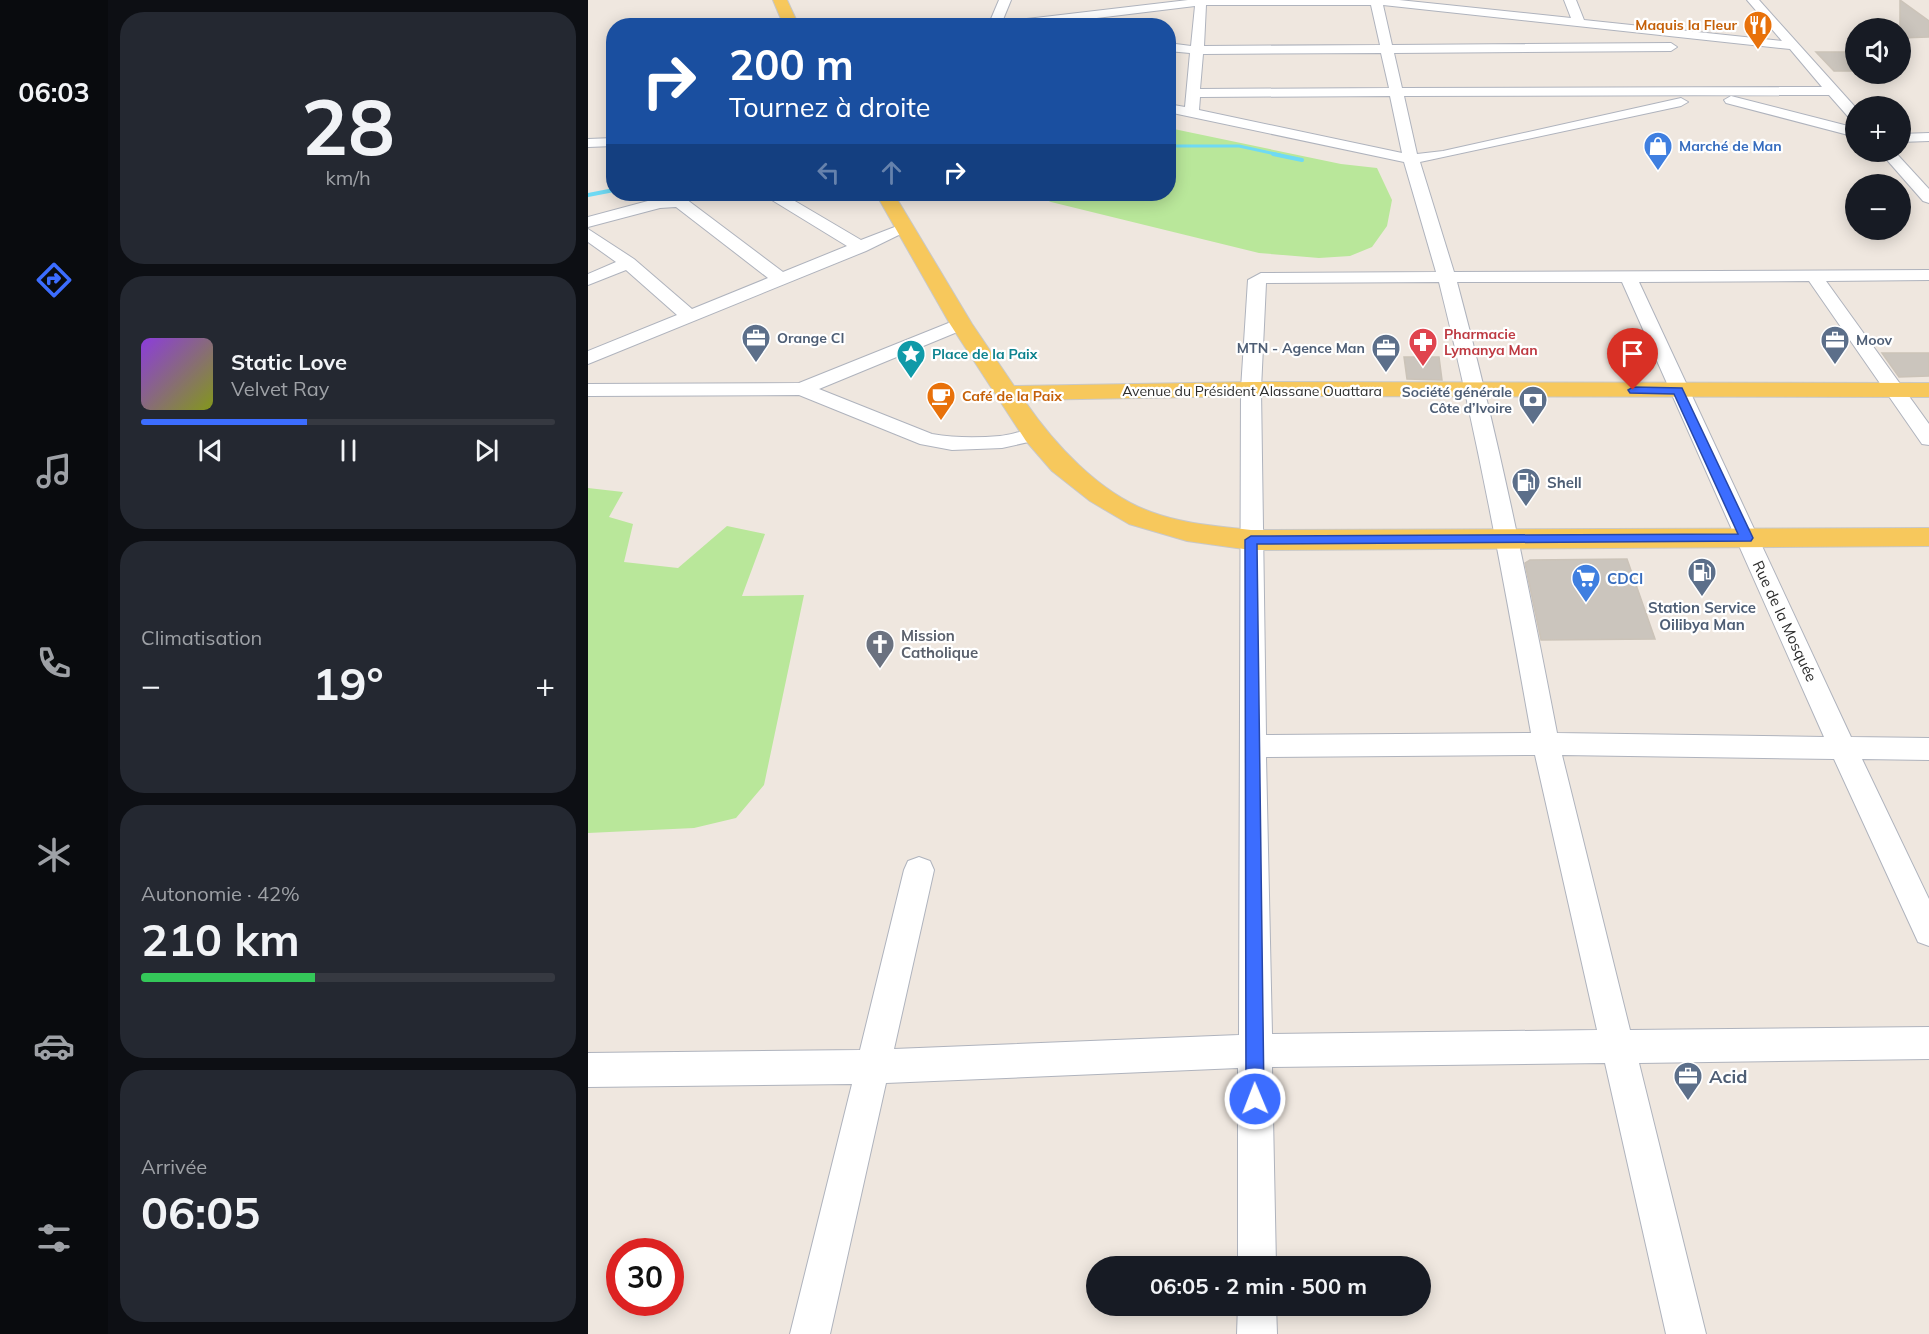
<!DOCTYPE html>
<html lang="fr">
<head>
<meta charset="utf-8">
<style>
	body { margin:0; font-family:Mulish,sans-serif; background:#242831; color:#f1f3f6; height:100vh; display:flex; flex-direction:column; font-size:22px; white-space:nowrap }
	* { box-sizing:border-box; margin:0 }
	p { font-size:20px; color:#9ea1a6 }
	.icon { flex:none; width:33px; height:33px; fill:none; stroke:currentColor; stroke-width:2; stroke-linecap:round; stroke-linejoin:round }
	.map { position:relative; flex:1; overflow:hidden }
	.side { display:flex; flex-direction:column; gap:12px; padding:12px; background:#0d0f14; width:480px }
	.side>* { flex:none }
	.top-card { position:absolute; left:18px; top:18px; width:570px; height:183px; border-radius:24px; box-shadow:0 3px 15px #0003; background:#1a4fa0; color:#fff; overflow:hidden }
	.tools { position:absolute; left:1257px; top:18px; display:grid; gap:12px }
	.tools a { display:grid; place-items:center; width:66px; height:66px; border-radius:50%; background:#171b24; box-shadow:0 3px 15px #0003; font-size:30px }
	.speed { position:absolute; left:18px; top:1238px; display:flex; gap:12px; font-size:30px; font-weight:700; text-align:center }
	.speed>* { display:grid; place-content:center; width:78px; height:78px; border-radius:50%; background:#171b24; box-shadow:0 3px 15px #0003; line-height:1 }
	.speed .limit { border:9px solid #d22; background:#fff; color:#111 }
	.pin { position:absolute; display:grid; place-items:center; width:51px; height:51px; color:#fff; margin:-62px -26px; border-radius:50% 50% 50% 0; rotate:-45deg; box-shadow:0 0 6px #0007 }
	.pin .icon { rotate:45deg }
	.me { position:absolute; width:66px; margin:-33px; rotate:359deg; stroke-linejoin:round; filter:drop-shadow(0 0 4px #0008) }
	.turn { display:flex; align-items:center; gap:21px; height:126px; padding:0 24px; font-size:27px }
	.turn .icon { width:78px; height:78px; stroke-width:2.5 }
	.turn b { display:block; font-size:42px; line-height:51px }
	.lanes { display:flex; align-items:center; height:57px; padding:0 24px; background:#0003; justify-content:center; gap:30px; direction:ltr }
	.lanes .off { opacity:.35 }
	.big { font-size:45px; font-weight:700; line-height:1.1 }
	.side .tile { flex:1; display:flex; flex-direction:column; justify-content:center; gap:9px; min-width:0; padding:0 21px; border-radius:24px; background:#242831 }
	.side .dial { align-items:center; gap:0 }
	.dial b { font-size:78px; line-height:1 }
	.song { display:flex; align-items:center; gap:18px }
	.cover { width:72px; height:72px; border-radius:9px; background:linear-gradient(135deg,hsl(270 70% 55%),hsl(70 70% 35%)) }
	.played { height:6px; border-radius:3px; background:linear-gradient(90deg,#3c6dff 40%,#363941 40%) }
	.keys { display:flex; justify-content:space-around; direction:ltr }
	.heat { display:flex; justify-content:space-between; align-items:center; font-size:33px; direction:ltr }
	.charge { height:9px; border-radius:4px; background:linear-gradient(90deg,#34c759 42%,#363941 0) }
	.trip { position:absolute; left:498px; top:1256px; width:345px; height:60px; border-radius:30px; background:#171b24; box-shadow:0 3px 15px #0003; font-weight:700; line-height:60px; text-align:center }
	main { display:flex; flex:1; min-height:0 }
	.tab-bar { display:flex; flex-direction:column; width:108px; justify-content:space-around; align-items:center; background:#090b0e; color:#9ea1a6 }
	.tab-bar .icon { width:42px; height:42px }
	.tab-bar .current { color:#3c6dff }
	.tab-bar b { font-size:27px; color:#f1f3f6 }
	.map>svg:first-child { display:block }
</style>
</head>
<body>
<main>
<nav class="tab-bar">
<b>06:03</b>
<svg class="icon current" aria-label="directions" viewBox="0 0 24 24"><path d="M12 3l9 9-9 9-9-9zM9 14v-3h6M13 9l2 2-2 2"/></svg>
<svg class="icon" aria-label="music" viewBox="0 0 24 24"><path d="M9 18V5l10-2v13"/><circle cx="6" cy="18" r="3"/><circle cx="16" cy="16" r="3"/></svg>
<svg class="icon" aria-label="phone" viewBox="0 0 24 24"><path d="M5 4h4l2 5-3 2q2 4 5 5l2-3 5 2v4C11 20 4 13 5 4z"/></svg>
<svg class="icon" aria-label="climate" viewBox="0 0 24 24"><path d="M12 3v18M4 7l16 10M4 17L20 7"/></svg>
<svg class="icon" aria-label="car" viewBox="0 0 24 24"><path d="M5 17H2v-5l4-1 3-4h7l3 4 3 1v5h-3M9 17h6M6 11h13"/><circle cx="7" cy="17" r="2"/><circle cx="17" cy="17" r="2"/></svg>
<svg class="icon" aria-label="filters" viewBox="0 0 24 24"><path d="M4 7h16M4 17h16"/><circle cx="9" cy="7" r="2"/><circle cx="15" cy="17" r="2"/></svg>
</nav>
<section class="side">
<div class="tile dial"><b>28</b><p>km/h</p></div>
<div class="tile">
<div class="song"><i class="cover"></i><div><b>Static Love</b><p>Velvet Ray</p></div></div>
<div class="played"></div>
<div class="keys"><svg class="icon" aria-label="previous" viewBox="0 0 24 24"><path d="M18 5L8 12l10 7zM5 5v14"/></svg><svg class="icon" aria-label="pause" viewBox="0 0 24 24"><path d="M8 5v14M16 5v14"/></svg><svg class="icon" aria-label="next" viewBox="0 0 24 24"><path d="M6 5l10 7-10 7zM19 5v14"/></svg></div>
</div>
<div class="tile"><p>Climatisation</p>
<div class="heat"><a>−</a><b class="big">19°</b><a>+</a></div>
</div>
<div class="tile"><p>Autonomie · 42%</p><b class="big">210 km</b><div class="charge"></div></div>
<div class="tile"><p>Arrivée</p><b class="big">06:05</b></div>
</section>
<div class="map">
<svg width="1341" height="1334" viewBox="0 0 1341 1334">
	<rect width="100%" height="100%" fill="#efe7df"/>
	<!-- green -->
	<g fill="#b9e79a">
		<path d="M581,128l172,36 36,4 15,32 -5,26 -15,21 -22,9 -31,2 -60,-5 -208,-51 -18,-8h135z"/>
		<path d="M0,488l35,4 -14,25 24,7 -9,38 54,6 49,-42 38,8 -23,62 62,-1 -40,190 -28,33 -42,10 -106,5z"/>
	</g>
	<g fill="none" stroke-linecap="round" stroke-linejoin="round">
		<!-- stream-far1 -->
		<path stroke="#6fdaf4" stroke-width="3" d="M580,146h71l41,9"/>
		<!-- stream -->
		<g stroke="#6fdaf4" stroke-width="4">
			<path d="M685,154l29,6"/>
			<path d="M0,195l26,-5"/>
		</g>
	</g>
	<!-- building -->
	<g fill="#cbc5bd" stroke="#cbc3b8" stroke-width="1.5">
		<path d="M1312,0l29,21v16l-29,1z"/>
		<path d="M1228,52h40v19h-22z"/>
		<path d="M1294,353h47v23l-30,1z"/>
		<path d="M816,357h35l3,23 -35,-1z"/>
		<path d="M1039,559l28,80 -114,1 -16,-77 5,-3z"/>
	</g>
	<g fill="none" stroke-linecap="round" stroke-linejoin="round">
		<!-- minor casing -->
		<g stroke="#afb3bd" stroke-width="2">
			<g id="minor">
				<path d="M411,0h12l-9,22 186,-22h211l172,18 -7,-18h12l8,20 198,21 -35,-41h12l97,108v13l-5,-1 -22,-25 -425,1 13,58 26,-3 238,-53 7,4 -7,4 -261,56 34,110 475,-2v10l-103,1 103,143v21l-7,-1 -113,-163 -170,1 212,455 78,1v22l-67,-1 67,140v47l-11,-4 -84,-183 -272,-4 68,275 299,-3v32l-290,4 67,271h-40l-61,-271 -333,4 4,199h-38v-198l-352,15 -56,251h-40l62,-250 -264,3v-34l272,-3 44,-180 4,-9 11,-4 11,4 4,9 -40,179 345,-14 2,-646 7,-109 13,-7 175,-1 -32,-110 -236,-50v-8l17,3 5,-54 -22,-2v-8l23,3 4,-40 -164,20h-43zM618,5h165l9,40 -176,1zM795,5l407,44 32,38 -420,1 -8,-35 277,-2 6,-4 -6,-4 -279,2zM793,53l8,35 -189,1 3,-35zM802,96l12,57 -203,-43 1,-13zM851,282c38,150 65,300 92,451l-265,2 -5,-346 5,-106zM869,282h165l202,455 -267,-4c-29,-151 -60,-302 -100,-451zM947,755l62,275 -325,4 -6,-277z"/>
				<path d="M1143,96l125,32v9l-130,-34 -2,-3z"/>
				<path d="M1341,133v8l-29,1v-8z"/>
				<path d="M26,138v8l-26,1v-8z"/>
				<path d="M1292,152h15l34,37v14l-6,-2z"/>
				<path d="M178,194h17l78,46 44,-17 8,5 -47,23 -278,113v-13l89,-36 -51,-45 -38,15v-11l28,-12 -28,-20v-13l46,30 58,50 76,-31 -92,-71 -16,1 -72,19v-10l71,-19 27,1 97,73 64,-26 -80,-49z"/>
				<path d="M373,318l6,2 3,4 -3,4 -148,61 113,45c23,4 45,4 68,2 14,-1 28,-9 42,-5l3,4 -3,4 -40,9 -50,2 -32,-6 -121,-49 -211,1v-12l211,-1z"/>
				<path d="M650,1305h38l1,29h-40z"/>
			</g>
		</g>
		<!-- major casing -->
		<g stroke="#c8c8c8" stroke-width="2">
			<g id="major">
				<path d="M185,0h14l12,26h-15z"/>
				<path d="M288,194h18l78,130 42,62 237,-4 678,1v14l-678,-1 -227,4c30,44 75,93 127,112 32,12 66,14 100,18l678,-2v18l-678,4 -64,-9 -58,-17 -39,-23 -38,-30 -26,-30 -76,-117z"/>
			</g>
		</g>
		<!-- minor -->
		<use href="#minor" fill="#fff" fill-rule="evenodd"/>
		<!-- major -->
		<use href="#major" fill="#f7c85c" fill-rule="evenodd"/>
	</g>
	<!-- route -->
	<path fill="#3c6dff" stroke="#2747a6" stroke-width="1.5" d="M1045,387l49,1 71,150 -2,3 -494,3 7,555 -3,7 -6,2 -7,-2 -2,-7 -1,-559 6,-4 487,-2 -64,-140 -44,-1 -2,-3z"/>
	<!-- icons -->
	<defs>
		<g id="restaurant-pin" transform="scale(1.5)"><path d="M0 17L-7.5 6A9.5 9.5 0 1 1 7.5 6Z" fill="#e8710a" stroke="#fff"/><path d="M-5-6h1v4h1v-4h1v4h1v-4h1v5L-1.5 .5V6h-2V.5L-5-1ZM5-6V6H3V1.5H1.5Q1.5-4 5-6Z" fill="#fff"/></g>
		<g id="shop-pin" transform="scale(1.5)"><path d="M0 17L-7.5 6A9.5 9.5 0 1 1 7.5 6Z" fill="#3f7fe0" stroke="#fff"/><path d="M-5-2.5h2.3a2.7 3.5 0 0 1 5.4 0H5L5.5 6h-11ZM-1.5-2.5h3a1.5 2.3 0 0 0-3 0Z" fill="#fff"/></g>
		<g id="office-pin" transform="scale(1.5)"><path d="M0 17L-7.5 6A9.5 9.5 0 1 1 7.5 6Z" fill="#5c6f8a" stroke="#fff"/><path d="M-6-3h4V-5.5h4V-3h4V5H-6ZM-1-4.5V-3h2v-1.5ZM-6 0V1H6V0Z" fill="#fff"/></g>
		<g id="pharmacy-pin" transform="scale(1.5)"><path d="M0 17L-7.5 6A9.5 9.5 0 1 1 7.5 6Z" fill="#e0444e" stroke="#fff"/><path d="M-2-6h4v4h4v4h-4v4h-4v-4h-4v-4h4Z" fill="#fff"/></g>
		<g id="sight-pin" transform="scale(1.5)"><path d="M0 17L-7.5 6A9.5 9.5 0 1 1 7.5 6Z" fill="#0f9aa8" stroke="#fff"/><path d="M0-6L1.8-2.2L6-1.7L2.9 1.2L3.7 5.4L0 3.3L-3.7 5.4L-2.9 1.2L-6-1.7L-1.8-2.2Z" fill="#fff"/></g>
		<g id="cafe-pin" transform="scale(1.5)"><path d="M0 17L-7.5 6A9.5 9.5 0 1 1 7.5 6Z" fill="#e8710a" stroke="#fff"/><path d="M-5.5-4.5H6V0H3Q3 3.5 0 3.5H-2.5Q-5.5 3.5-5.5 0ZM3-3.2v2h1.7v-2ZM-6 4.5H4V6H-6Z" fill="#fff"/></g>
		<g id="bank-pin" transform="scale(1.5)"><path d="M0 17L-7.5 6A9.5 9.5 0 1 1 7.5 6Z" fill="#5c6f8a" stroke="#fff"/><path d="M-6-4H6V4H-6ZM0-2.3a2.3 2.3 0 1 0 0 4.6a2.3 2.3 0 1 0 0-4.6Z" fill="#fff"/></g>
		<g id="fuel-pin" transform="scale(1.5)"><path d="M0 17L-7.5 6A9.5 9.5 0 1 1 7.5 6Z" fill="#5c6f8a" stroke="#fff"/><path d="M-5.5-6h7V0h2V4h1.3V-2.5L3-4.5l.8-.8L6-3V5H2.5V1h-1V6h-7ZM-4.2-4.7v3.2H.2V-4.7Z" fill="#fff"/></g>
		<g id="supermarket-pin" transform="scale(1.5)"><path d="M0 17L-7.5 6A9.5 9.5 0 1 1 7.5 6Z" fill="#3f7fe0" stroke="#fff"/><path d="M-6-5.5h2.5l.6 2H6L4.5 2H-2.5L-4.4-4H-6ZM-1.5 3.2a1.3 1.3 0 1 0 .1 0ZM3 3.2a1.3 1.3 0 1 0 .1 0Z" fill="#fff"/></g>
		<g id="church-pin" transform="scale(1.5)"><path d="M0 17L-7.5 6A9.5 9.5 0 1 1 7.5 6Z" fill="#6b7280" stroke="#fff"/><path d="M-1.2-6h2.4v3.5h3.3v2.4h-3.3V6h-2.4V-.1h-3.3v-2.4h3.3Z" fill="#fff"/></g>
	</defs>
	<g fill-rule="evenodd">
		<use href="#restaurant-pin" x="1170" y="25"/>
		<use href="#shop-pin" x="1070" y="146"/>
		<use href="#office-pin" x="168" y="338"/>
		<use href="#office-pin" x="1247" y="340"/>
		<use href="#pharmacy-pin" x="835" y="342"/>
		<use href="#office-pin" x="798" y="348"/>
		<use href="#sight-pin" x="323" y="354"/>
		<use href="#cafe-pin" x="353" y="396"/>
		<use href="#bank-pin" x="945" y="400"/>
		<use href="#fuel-pin" x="938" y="482"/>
		<use href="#fuel-pin" x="1114" y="572"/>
		<use href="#supermarket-pin" x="998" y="578"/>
		<use href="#church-pin" x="292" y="644"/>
		<use href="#office-pin" x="1100" y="1076"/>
	</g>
	<g text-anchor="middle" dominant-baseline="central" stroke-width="4.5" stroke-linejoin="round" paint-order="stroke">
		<!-- far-food labels -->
		<g font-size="14" font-weight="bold" fill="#c56008" stroke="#fff" text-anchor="end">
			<text x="1149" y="25">Maquis la Fleur</text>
			<text x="374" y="396" text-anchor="start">Café de la Paix</text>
		</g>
		<!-- far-shop labels -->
		<g font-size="14" font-weight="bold" fill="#366cbe" stroke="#fff" text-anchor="start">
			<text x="1091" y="146">Marché de Man</text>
		</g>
		<!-- far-health labels -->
		<g font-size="14" font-weight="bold" fill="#be3a42" stroke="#fff" text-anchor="start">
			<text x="856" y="334">Pharmacie<tspan x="856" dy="16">Lymanya Man</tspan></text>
		</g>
		<!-- far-service labels -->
		<g font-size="14" font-weight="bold" fill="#4e5e75" stroke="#fff" text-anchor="start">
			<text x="189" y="338">Orange CI</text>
			<text x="1268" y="340">Moov</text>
			<text x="777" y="348" text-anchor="end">MTN - Agence Man</text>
			<text x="924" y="392" text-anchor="end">Société générale<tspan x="924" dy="16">Côte d’Ivoire</tspan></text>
		</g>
		<!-- far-culture labels -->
		<g font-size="14" font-weight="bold" fill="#0d838f" stroke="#fff" text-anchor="start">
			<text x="344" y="354">Place de la Paix</text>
		</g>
		<!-- far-street labels -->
		<g font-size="14" fill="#2d2d2d" stroke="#fff">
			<text x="664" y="391">Avenue du Président Alassane Ouattara</text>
		</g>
		<!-- service labels -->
		<g font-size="15" font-weight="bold" fill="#4e5e75" stroke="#fff" text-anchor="start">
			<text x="959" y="482">Shell</text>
			<text x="1114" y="607" text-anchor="middle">Station Service<tspan x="1114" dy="17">Oilibya Man</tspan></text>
		</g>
		<!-- shop labels -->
		<g font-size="15" font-weight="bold" fill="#366cbe" stroke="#fff" text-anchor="start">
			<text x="1019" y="578">CDCI</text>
		</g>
		<!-- street labels -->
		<g font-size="15" fill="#2d2d2d" stroke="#fff">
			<text transform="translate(1197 621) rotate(65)">Rue de la Mosquée</text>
		</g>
		<!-- worship labels -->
		<g font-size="15" font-weight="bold" fill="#5b616d" stroke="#fff" text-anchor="start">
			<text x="313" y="635">Mission<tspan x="313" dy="17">Catholique</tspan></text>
		</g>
		<!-- near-service labels -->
		<g font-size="18" font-weight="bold" fill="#4e5e75" stroke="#fff" text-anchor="start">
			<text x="1121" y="1076">Acid</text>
		</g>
	</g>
</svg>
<div class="tools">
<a><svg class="icon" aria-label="sound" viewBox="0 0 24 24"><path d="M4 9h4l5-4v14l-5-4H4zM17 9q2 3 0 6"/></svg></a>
<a>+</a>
<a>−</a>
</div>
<div class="speed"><div class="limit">30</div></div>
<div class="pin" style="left:1045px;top:390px;background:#d93025"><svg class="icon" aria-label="arrive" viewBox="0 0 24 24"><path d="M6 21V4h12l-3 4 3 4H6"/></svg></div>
<svg class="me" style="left:667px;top:1099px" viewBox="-20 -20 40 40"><circle r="17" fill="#3c6dff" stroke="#fff" stroke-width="3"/><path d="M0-11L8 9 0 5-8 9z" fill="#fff"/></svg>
<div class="trip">06:05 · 2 min · 500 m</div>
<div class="top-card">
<div class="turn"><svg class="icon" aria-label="right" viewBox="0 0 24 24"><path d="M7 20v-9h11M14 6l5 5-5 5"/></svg><div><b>200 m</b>Tournez à droite</div></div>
<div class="lanes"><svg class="icon off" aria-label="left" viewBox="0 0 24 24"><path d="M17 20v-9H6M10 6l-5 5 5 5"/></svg><svg class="icon off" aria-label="ahead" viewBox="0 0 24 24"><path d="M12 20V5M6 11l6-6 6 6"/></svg><svg class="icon" aria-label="right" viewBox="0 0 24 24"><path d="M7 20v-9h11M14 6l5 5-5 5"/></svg></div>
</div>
</div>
</main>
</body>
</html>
